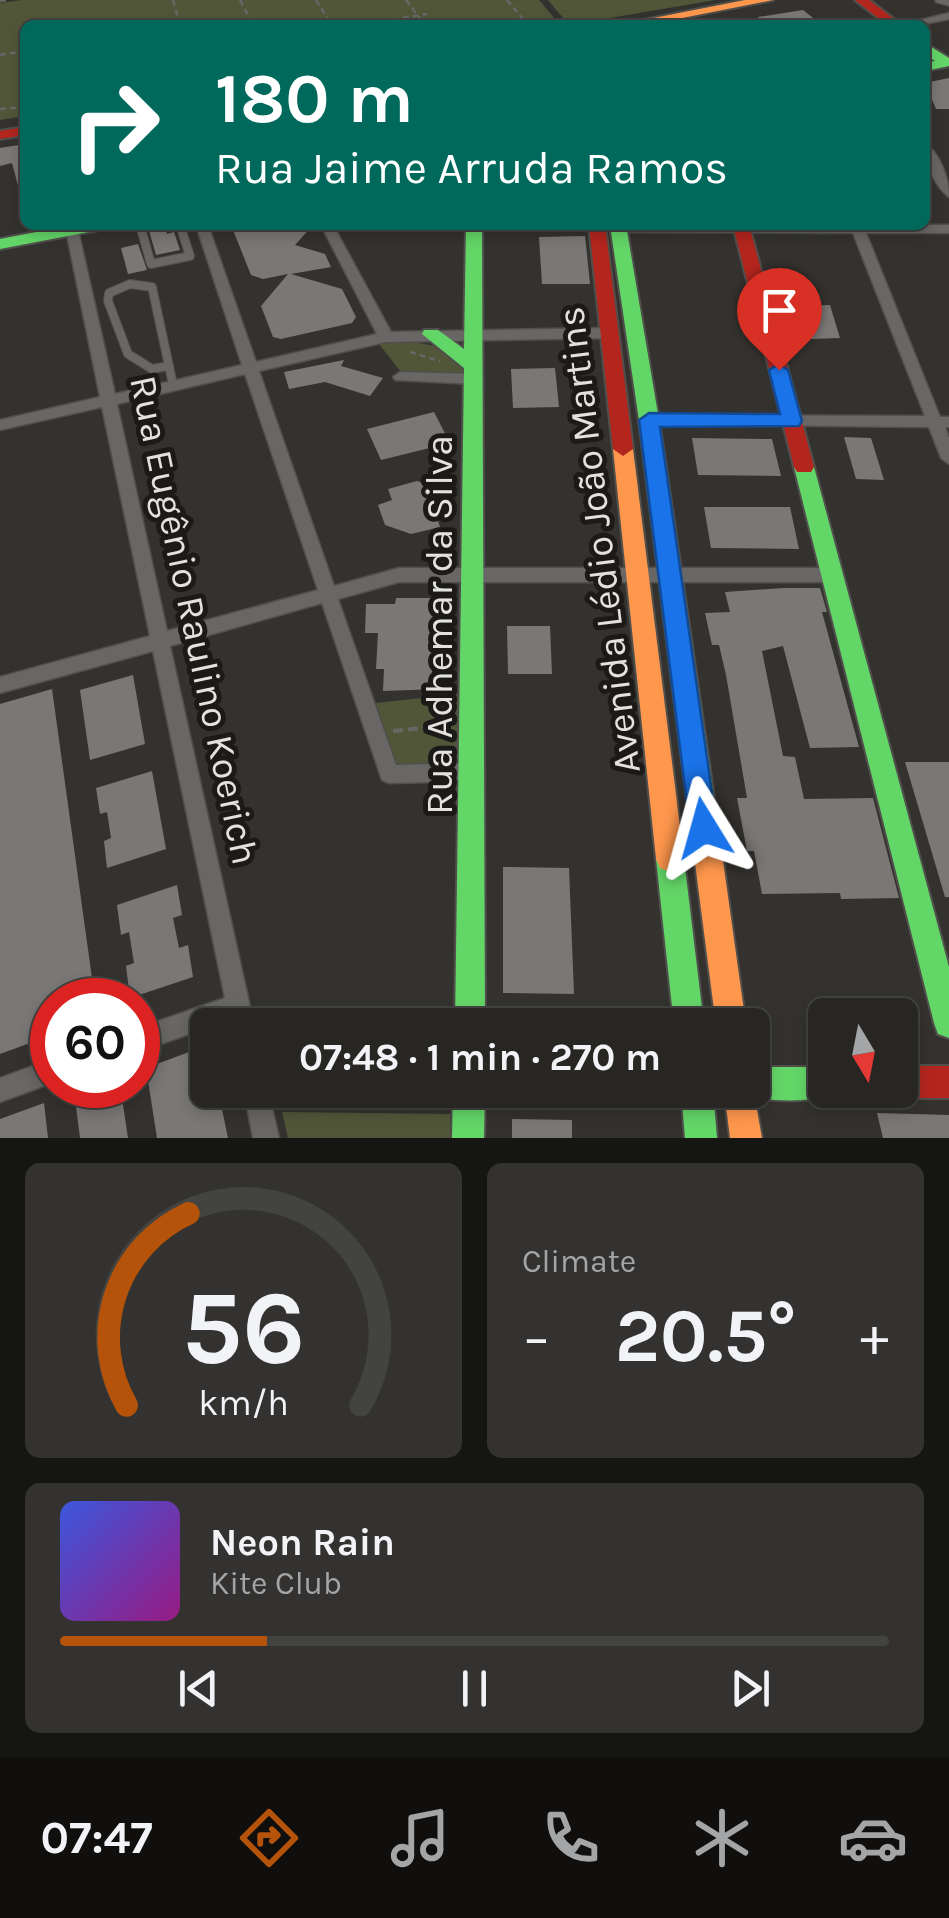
<!DOCTYPE html>
<html lang="en">
<head>
<meta charset="utf-8">
<style>
	body { margin:0; font-family:Karla,sans-serif; background:#333230; color:#f1f3f6; height:100vh; display:flex; flex-direction:column; font-size:38px; white-space:nowrap }
	* { box-sizing:border-box; margin:0 }
	p { font-size:32px; color:#a4a5a6 }
	.icon { flex:none; width:55px; height:55px; fill:none; stroke:currentColor; stroke-width:2; stroke-linecap:round; stroke-linejoin:round }
	.map { position:relative; height:1138px; overflow:hidden }
	.drawer { display:flex; flex-direction:column; gap:25px; padding:25px; background:#151513; flex:1 }
	.drawer>* { flex:none }
	.hud { position:absolute; left:20px; top:20px; width:910px; height:210px; border-radius:15px; box-shadow:0 5px 15px #0003,0 0 0 2px #434341; background:#00695c; color:#fff; overflow:hidden }
	.needle { width:65px; rotate:170deg }
	.fabs { position:absolute; left:808px; top:998px; display:grid; gap:20px }
	.fabs a { display:grid; place-items:center; width:110px; height:110px; border-radius:15px; background:#272623; box-shadow:0 5px 15px #0003,0 0 0 2px #434341; font-size:50px }
	.speed { position:absolute; left:30px; top:978px; display:flex; gap:20px; font-size:50px; font-weight:700; text-align:center }
	.speed>* { display:grid; place-content:center; width:130px; height:130px; border-radius:50%; background:#272623; box-shadow:0 5px 15px #0003,0 0 0 2px #434341; line-height:1 }
	.speed .limit { border:15px solid #d22; background:#fff; color:#111 }
	.pin { position:absolute; display:grid; place-items:center; width:85px; height:85px; color:#fff; margin:-102px -42px; border-radius:50% 50% 50% 0; rotate:-45deg; box-shadow:0 0 10px #0007 }
	.pin .icon { rotate:45deg }
	.me { position:absolute; width:110px; margin:-55px; rotate:352deg; stroke-linejoin:round; filter:drop-shadow(0 0 8px #0008) }
	.turn { display:flex; align-items:center; gap:35px; height:210px; padding:0 30px; font-size:45px }
	.turn .icon { width:130px; height:130px; stroke-width:2.5 }
	.turn b { display:block; font-size:70px; line-height:85px }
	.big { font-size:75px; font-weight:700; line-height:1.1 }
	.drawer .widget { flex:1; display:flex; flex-direction:column; justify-content:center; gap:15px; min-width:0; padding:0 35px; border-radius:15px; background:#333230 }
	.drawer .dial { align-items:center; gap:0 }
	.dial svg { height:260px; overflow:visible; fill:none; stroke:#434341; stroke-width:7; stroke-linecap:round; text-anchor:middle }
	.dial text { fill:#f1f3f6; stroke:none }
	.song { display:flex; align-items:center; gap:30px }
	.cover { width:120px; height:120px; border-radius:15px; background:linear-gradient(135deg,hsl(230 70% 55%),hsl(310 70% 35%)) }
	.played { height:10px; border-radius:5px; background:linear-gradient(90deg,#b45309 25%,#434341 25%) }
	.keys { display:flex; justify-content:space-around; direction:ltr }
	.heat { display:flex; justify-content:space-between; align-items:center; font-size:55px; direction:ltr }
	.drawer .tiles { flex:1; display:grid; gap:25px; grid-template-columns:1fr 1fr }
	.widget:last-child { grid-column:span 2 }
	.trip { position:absolute; left:190px; top:1008px; width:580px; height:100px; border-radius:15px; background:#272623; box-shadow:0 5px 15px #0003,0 0 0 2px #434341; font-weight:700; line-height:100px; text-align:center }
	.dock { display:flex; height:160px; justify-content:space-around; align-items:center; background:#100f0e; color:#a4a5a6 }
	.dock .icon { width:70px; height:70px }
	.dock .selected { color:#b45309 }
	.dock b { font-size:45px; color:#f1f3f6 }
	.map>svg:first-child { display:block }
</style>
</head>
<body>
<div class="map">
<svg width="949" height="1138" viewBox="0 0 949 1138">
	<rect width="100%" height="100%" fill="#34322f"/>
	<!-- green -->
	<g fill="#525639">
		<path d="M22,0h517l21,25h-535v91l-25,4v-117z"/>
		<path d="M548,0h167l-146,25z"/>
		<path d="M403,340l37,7 26,18v9l-65,-2 -22,-28z"/>
		<path d="M459,694v70l-62,1 -21,-62z"/>
		<path d="M282,1112l168,2v24h-162z"/>
	</g>
	<!-- building -->
	<g fill="#7a7877">
		<path d="M803,10l19,15h-63l-1,-8z"/>
		<path d="M949,78v31h-13l-11,-26z"/>
		<path d="M25,144v48l-5,1 -8,-30 -12,3v-18z"/>
		<path d="M157,225h7l3,9 7,-2 6,18 -24,5 -8,-28z"/>
		<path d="M231,225h82l-18,20 30,9 6,13 -40,7 51,15 14,28 -4,6 -71,16 -8,-2 -12,-31 27,-32 -25,5 -12,-4z"/>
		<path d="M585,236l5,48h-48l-3,-47z"/>
		<path d="M138,244l9,26 -19,4 -7,-26z"/>
		<path d="M830,305l10,33 -29,1 -8,-33z"/>
		<path d="M344,360l-3,6 42,12 -13,18 -45,-14 -36,7 -5,-17z"/>
		<path d="M555,368l4,39 -46,1 -2,-39z"/>
		<path d="M434,412l16,31 -69,17 -14,-31z"/>
		<path d="M844,437l27,1 13,42 -28,-1z"/>
		<path d="M692,438l80,1 9,37 -83,-1z"/>
		<path d="M417,481l24,8 9,22 -14,4 4,12 -29,7 -26,-9 -7,-20 14,-5 -4,-11z"/>
		<path d="M704,507h86l9,42 -88,-1z"/>
		<path d="M783,588h37l7,24h-5l37,135 -49,1 -27,-102 -21,5 21,105 12,1 9,42 69,-1 26,100 -58,1 -1,-6 -78,1 -8,-43h-7l-10,-53h10l-21,-123 -7,-30h-7l-7,-32 25,-1 -5,-20z"/>
		<path d="M396,598h44v20h-7l-1,55h7v16l-56,2 1,-22h-8l2,-36h-13l1,-29h29z"/>
		<path d="M507,626h43l2,48h-44z"/>
		<path d="M133,675l12,69 -55,16 -10,-70z"/>
		<path d="M52,689l43,311h-43v35l-52,19v-350z"/>
		<path d="M905,762h44v135h-4z"/>
		<path d="M152,771l14,78 -59,19 -3,-27 7,-3 -4,-26 -7,2 -4,-26z"/>
		<path d="M503,867l66,1 5,126 -71,-1z"/>
		<path d="M177,885l5,30 -9,3 6,30 9,-3 5,32 -63,21 -4,-32 8,-3 -5,-31 -8,3 -4,-30z"/>
		<path d="M208,1045v45h10l10,48h-71l-11,-70z"/>
		<path d="M91,1085h29l8,53h-48l-6,-47z"/>
		<path d="M44,1103l4,35h-48v-19z"/>
		<path d="M877,1113l72,2v23h-66z"/>
		<path d="M512,1119l60,1v18h-60z"/>
	</g>
	<g fill="none" stroke-linecap="round" stroke-linejoin="round">
		<!-- lane-far1 casing -->
		<g stroke="#504f4c" stroke-width="8">
			<path id="lane-far1" d="M938,0l11,3"/>
		</g>
		<!-- lane casing -->
		<g stroke="#504f4c" stroke-width="10">
			<g id="lane">
				<path d="M140,225l11,39 39,-8 -10,-31"/>
				<path d="M130,284l22,3 17,79 -17,3 -24,-15 -20,-53 1,-8z"/>
				<path d="M169,366l4,19"/>
			</g>
		</g>
		<!-- street casing -->
		<g stroke="#504f4c" stroke-width="3">
			<g id="street">
				<path d="M949,13v6l-29,6h-20z"/>
				<path d="M925,143c15,11 24,35 24,54 -15,-11 -24,-35 -24,-54z"/>
				<path d="M196,225h12l48,137 121,-28 -56,-109h12l58,107 219,-4 7,5 -7,5 -224,4 -127,29 75,215 65,-18h433l6,2 3,5 -3,5 -6,2h-433l-61,17 58,166 77,-2 7,3 3,6 -3,6 -7,3 -84,2 -7,-3 -60,-177 -152,43 84,379h-24l-1,-5 -91,32v-24l87,-30 -72,-347 -153,42v-16l150,-41 -48,-229 -102,23v-10l100,-23 -34,-167 6,-4 6,4 37,164 127,-29zM245,374l73,216 -151,41 -50,-227z"/>
				<path d="M614,225h335v8h-83l74,184h9v10h-4l4,11v26l-8,-6 -12,-31 -285,-3 -3,-4 3,-4 5,-1 276,1 -72,-183 -235,-1 -6,-4z"/>
				<path d="M400,372l75,2 7,5 -7,5 -80,-4 -2,-3z"/>
				<path d="M52,1059v24l-52,19v-24z"/>
				<path d="M244,1090h24l11,48h-26z"/>
			</g>
		</g>
		<!-- fast casing -->
		<g stroke="#504f4c" stroke-width="4">
			<g id="fast">
				<path d="M925,43l24,15v8l-24,5v-8l10,-2 -10,-7z"/>
				<path d="M73,225h34l-8,5 -99,19v-10z"/>
				<path d="M466,225h16l3,800h-30l9,-657 -42,-34 2,-4h14l26,19z"/>
				<path d="M610,225h16l33,195 60,412 -4,9 -10,4 -10,-4 -4,-9 -52,-412z"/>
				<path d="M804,460l10,7 135,500v71l-11,-4 -4,-11 -140,-556z"/>
				<path d="M670,846l10,4 4,9 20,166h-30l-18,-166 4,-9z"/>
				<path d="M752,1067h73v23h13c-13,14 -86,14 -99,0h13z"/>
				<path d="M453,1090h32l-1,48h-32z"/>
				<path d="M681,1090h32l4,48h-32z"/>
			</g>
		</g>
		<!-- slow casing -->
		<g stroke="#504f4c" stroke-width="4">
			<g id="slow">
				<path d="M745,0h28l-126,25h-29z"/>
				<path d="M623,442l10,7 51,410 -4,9 -10,4 -10,-4 -4,-9 -43,-410z"/>
				<path d="M705,819l10,4 4,9 27,193h-30l-25,-193 4,-9z"/>
				<path d="M752,1082l10,56h-32l-6,-48h28z"/>
			</g>
		</g>
		<!-- jam casing -->
		<g stroke="#504f4c" stroke-width="4">
			<g id="jam">
				<path d="M855,0h14l33,25h-15z"/>
				<path d="M25,127v8l-25,4v-8z"/>
				<path d="M589,225h16l28,224 -10,7 -10,-7z"/>
				<path d="M733,225h16l65,242 -3,5h-14l-3,-5z"/>
				<path d="M900,1066h49v32h-49l-11,-5 -1,-3h12z"/>
			</g>
		</g>
		<!-- path-far1 -->
		<g stroke="#686765" stroke-width="2.5" stroke-dasharray="6 4" stroke-linecap="butt">
			<path d="M173,0l7,25"/>
			<path d="M240,0l13,25"/>
			<path d="M316,0l15,24"/>
			<path d="M406,0l19,25"/>
			<path d="M507,0l21,25"/>
			<path d="M0,1l8,-1"/>
			<path d="M383,21l44,-7"/>
			<path d="M326,25l14,-5"/>
			<path d="M0,55l25,-4"/>
			<path d="M0,109l25,-2"/>
			<path d="M410,352l30,9"/>
		</g>
		<!-- path -->
		<path stroke="#686765" stroke-width="4" stroke-dasharray="10 5" stroke-linecap="butt" d="M393,731l60,-6"/>
		<!-- lane-far1 -->
		<use href="#lane-far1" stroke="#686765" stroke-width="5"/>
		<!-- lane -->
		<use href="#lane" stroke="#686765" stroke-width="8"/>
		<!-- street -->
		<use href="#street" fill="#686765" fill-rule="evenodd"/>
		<!-- fast -->
		<use href="#fast" fill="#63d668" fill-rule="evenodd"/>
		<!-- slow -->
		<use href="#slow" fill="#ff974d" fill-rule="evenodd"/>
		<!-- jam -->
		<use href="#jam" fill="#b3261e" fill-rule="evenodd"/>
	</g>
	<!-- route -->
	<path fill="#1a73e8" stroke="#114b97" stroke-width="2.5" d="M779,364l9,6 14,51 -3,5 -139,1 57,401 -4,9 -9,4 -10,-4 -4,-9 -51,-408 10,-7 131,1 -11,-44z"/>
	<g text-anchor="middle" dominant-baseline="central" stroke-width="10" stroke-linejoin="round" paint-order="stroke">
		<!-- street labels -->
		<g font-size="38" fill="#e3e2df" stroke="#1b1a18">
			<text transform="translate(599 540) rotate(-97)">Avenida Lédio João Martins</text>
			<text transform="translate(194 620) rotate(78)">Rua Eugênio Raulino Koerich</text>
			<text transform="translate(439 625) rotate(-90)">Rua Adhemar da Silva</text>
		</g>
	</g>
</svg>
<div class="fabs">
<a><svg class="needle" viewBox="-14 -14 28 28"><path d="M0-13l5 13h-10z" fill="#e53935"/><path d="M0 13l5-13h-10z" fill="#a4a5a6"/></svg></a>
</div>
<div class="speed"><div class="limit">60</div></div>
<div class="pin" style="left:779px;top:370px;background:#d93025"><svg class="icon" aria-label="arrive" viewBox="0 0 24 24"><path d="M6 21V4h12l-3 4 3 4H6"/></svg></div>
<svg class="me" style="left:704px;top:828px" viewBox="-20 -20 40 40"><path d="M0-17L14 15 0 8-14 15z" fill="#1a73e8" stroke="#fff" stroke-width="4"/></svg>
<div class="trip">07:48 · 1 min · 270 m</div>
<div class="hud">
<div class="turn"><svg class="icon" aria-label="right" viewBox="0 0 24 24"><path d="M7 20v-9h11M14 6l5 5-5 5"/></svg><div><b>180 m</b>Rua Jaime Arruda Ramos</div></div>
</div>
</div>
<section class="drawer">
<div class="tiles">
<div class="widget dial"><svg viewBox="0 0 100 80">
<path d="M14 69A42 42 0 1 1 86 69"/>
<path d="M14 69A42 42 0 0 1 33 10" stroke="#b45309"/>
<text x="50" y="56" font-size="32" font-weight="700">56</text>
<text x="50" y="72" font-size="11">km/h</text>
</svg></div>
<div class="widget"><p>Climate</p>
<div class="heat"><a>−</a><b class="big">20.5°</b><a>+</a></div>
</div>
<div class="widget">
<div class="song"><i class="cover"></i><div><b>Neon Rain</b><p>Kite Club</p></div></div>
<div class="played"></div>
<div class="keys"><svg class="icon" aria-label="previous" viewBox="0 0 24 24"><path d="M18 5L8 12l10 7zM5 5v14"/></svg><svg class="icon" aria-label="pause" viewBox="0 0 24 24"><path d="M8 5v14M16 5v14"/></svg><svg class="icon" aria-label="next" viewBox="0 0 24 24"><path d="M6 5l10 7-10 7zM19 5v14"/></svg></div>
</div>
</div>
</section>
<nav class="dock">
<b>07:47</b>
<svg class="icon selected" aria-label="directions" viewBox="0 0 24 24"><path d="M12 3l9 9-9 9-9-9zM9 14v-3h6M13 9l2 2-2 2"/></svg>
<svg class="icon" aria-label="music" viewBox="0 0 24 24"><path d="M9 18V5l10-2v13"/><circle cx="6" cy="18" r="3"/><circle cx="16" cy="16" r="3"/></svg>
<svg class="icon" aria-label="phone" viewBox="0 0 24 24"><path d="M5 4h4l2 5-3 2q2 4 5 5l2-3 5 2v4C11 20 4 13 5 4z"/></svg>
<svg class="icon" aria-label="climate" viewBox="0 0 24 24"><path d="M12 3v18M4 7l16 10M4 17L20 7"/></svg>
<svg class="icon" aria-label="car" viewBox="0 0 24 24"><path d="M5 17H2v-5l4-1 3-4h7l3 4 3 1v5h-3M9 17h6M6 11h13"/><circle cx="7" cy="17" r="2"/><circle cx="17" cy="17" r="2"/></svg>
</nav>
</body>
</html>
